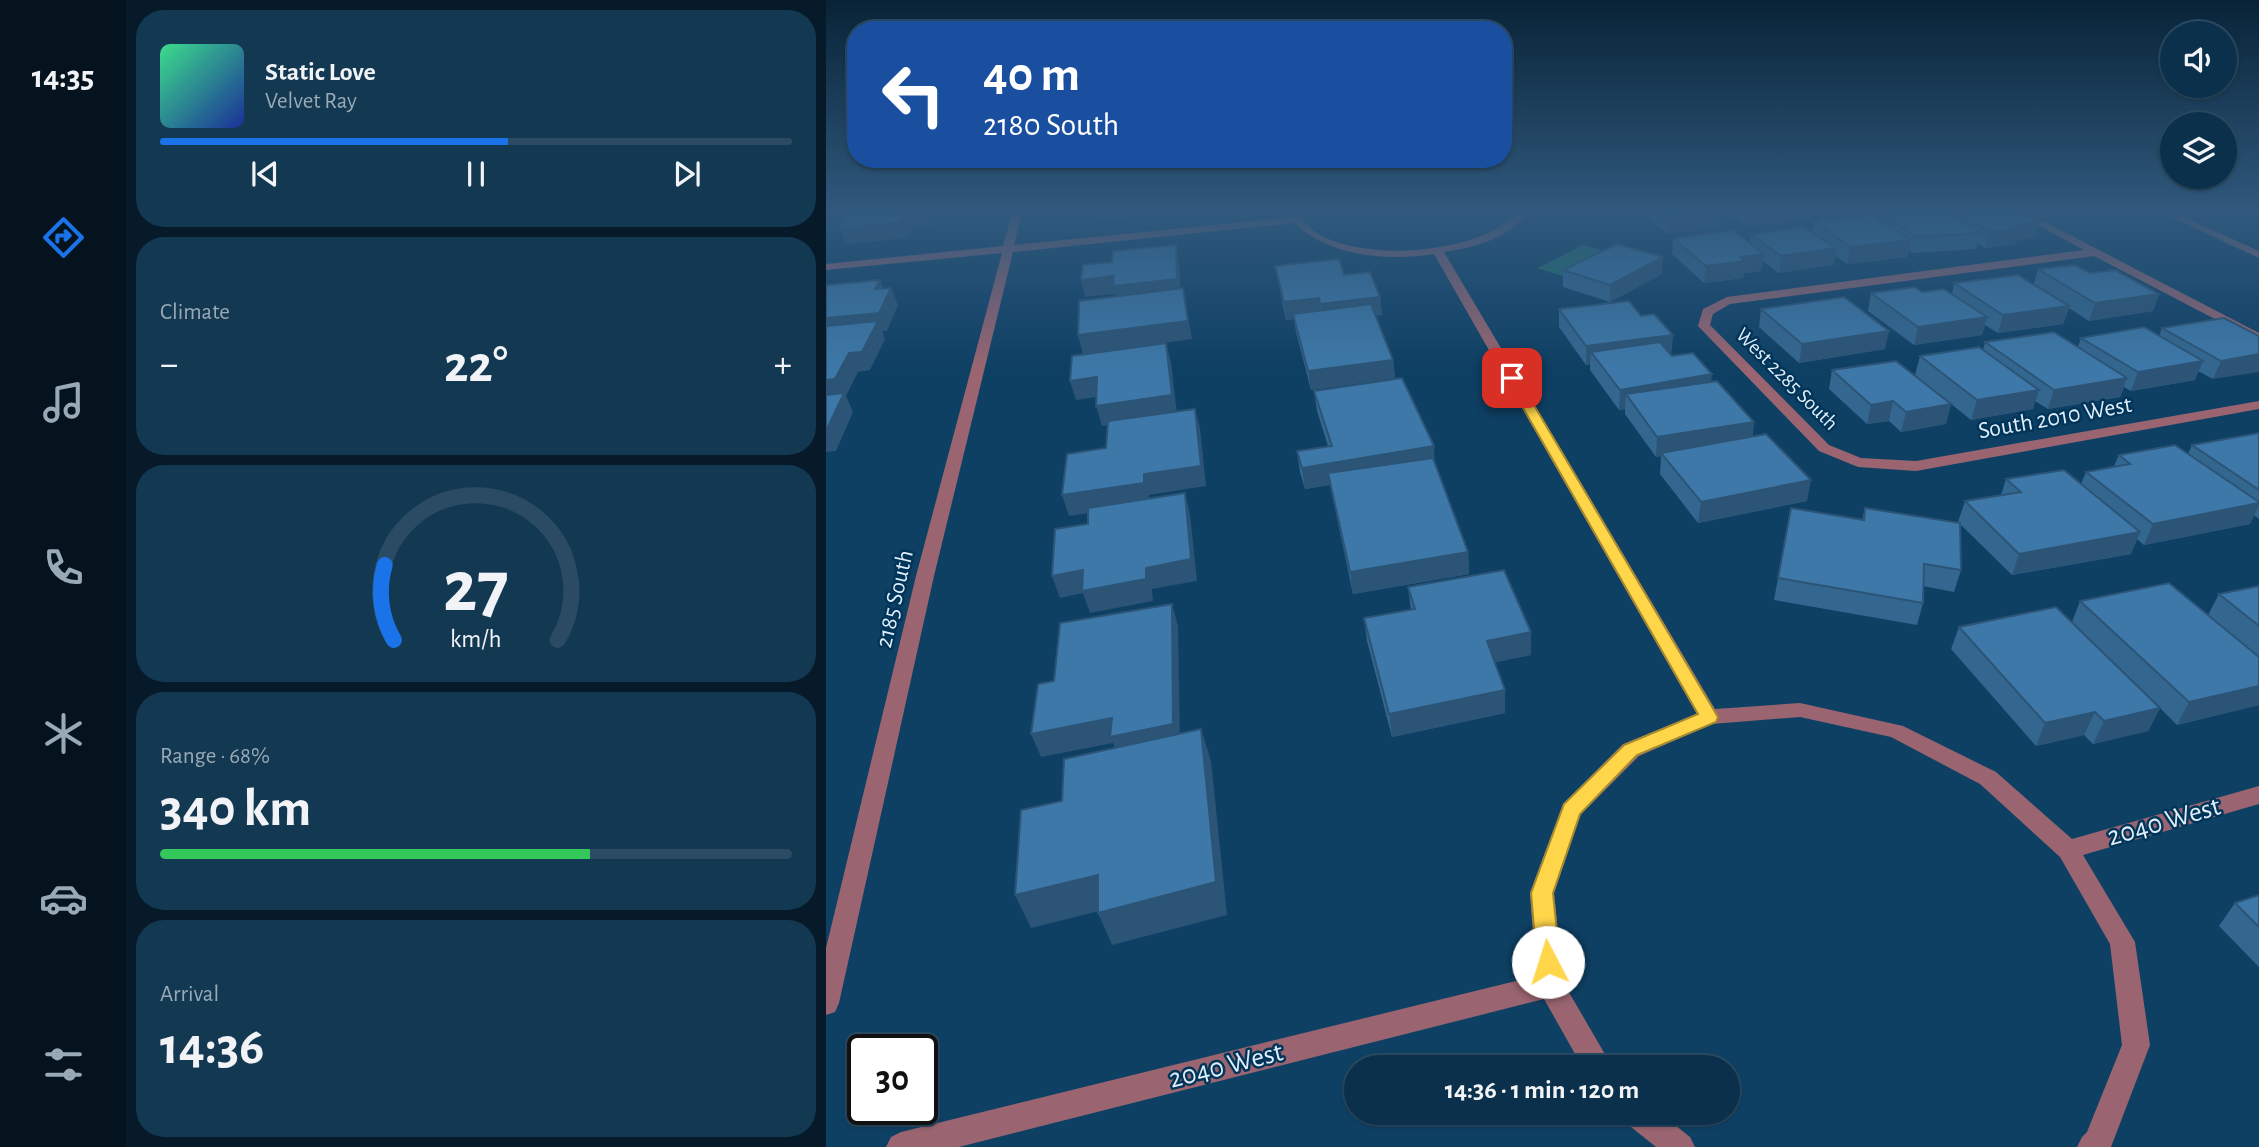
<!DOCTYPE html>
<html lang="en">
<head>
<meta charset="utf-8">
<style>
	body { margin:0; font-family:"Alegreya Sans",sans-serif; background:#133852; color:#f1f3f6; height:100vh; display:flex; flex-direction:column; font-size:26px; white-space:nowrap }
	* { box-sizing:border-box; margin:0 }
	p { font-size:23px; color:#99a9b5 }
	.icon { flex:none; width:38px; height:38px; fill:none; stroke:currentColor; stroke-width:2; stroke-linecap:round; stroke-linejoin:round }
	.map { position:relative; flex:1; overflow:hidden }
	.drawer { display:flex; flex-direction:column; gap:10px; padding:10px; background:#061a29; width:700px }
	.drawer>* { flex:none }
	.guide { position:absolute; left:21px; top:21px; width:665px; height:147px; border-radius:28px; box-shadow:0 2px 5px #0004,0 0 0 2px #2a4b63; background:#1a4fa0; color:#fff; overflow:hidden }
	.fabs { position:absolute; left:1334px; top:21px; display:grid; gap:14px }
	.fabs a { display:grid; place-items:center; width:77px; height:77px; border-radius:50%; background:#0a304b; box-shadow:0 2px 5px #0004,0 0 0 2px #2a4b63; font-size:35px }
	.speed { position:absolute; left:21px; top:1034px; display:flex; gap:14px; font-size:35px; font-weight:700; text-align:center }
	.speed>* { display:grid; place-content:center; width:91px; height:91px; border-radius:50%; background:#0a304b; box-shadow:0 2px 5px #0004,0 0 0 2px #2a4b63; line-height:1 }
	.speed .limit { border:4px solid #111; border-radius:10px; background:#fff; color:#111 }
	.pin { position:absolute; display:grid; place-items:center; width:60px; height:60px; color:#fff; margin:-30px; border-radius:14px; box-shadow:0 4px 10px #0006 }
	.me { position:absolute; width:77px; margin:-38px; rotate:355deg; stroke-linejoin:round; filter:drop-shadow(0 0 5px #0008) }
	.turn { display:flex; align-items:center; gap:24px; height:147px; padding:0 21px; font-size:32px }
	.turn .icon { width:91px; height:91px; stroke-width:2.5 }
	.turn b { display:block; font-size:49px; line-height:60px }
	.big { font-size:52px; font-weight:600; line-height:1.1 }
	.drawer .tile { flex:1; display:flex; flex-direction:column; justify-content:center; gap:10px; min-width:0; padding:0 24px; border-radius:28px; background:#133852 }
	.drawer .dial { align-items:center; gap:0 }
	.dial svg { height:182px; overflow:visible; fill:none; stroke:#2a4b63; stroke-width:7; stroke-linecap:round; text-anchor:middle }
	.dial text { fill:#f1f3f6; stroke:none }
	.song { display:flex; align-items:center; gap:21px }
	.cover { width:84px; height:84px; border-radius:10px; background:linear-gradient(135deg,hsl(150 70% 55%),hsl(230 70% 35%)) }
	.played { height:7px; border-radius:4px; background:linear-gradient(90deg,#1a73e8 55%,#2a4b63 55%) }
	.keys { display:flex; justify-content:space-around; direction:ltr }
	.heat { display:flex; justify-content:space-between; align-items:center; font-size:38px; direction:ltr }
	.charge { height:10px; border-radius:5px; background:linear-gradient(90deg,#34c759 68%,#2a4b63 0) }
	.trip { position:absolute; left:518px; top:1055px; width:396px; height:70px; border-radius:35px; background:#0a304b; box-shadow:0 2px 5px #0004,0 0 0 2px #2a4b63; font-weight:600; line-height:70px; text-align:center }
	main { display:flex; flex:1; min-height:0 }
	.menu { display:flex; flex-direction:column; width:126px; justify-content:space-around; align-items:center; background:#04131e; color:#99a9b5 }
	.menu .icon { width:49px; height:49px }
	.menu .selected { color:#1a73e8 }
	.menu b { font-size:32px; color:#f1f3f6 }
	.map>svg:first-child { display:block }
</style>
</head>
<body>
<main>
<nav class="menu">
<b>14:35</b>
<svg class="icon selected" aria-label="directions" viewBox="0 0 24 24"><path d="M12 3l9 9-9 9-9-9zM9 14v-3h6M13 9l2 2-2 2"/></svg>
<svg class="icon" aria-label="music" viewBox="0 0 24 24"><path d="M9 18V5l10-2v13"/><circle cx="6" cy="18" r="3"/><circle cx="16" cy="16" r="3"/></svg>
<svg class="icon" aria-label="phone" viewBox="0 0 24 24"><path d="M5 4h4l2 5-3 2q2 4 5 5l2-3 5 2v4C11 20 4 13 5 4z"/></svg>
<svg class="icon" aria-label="climate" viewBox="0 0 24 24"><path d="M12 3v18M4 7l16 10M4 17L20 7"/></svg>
<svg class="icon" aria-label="car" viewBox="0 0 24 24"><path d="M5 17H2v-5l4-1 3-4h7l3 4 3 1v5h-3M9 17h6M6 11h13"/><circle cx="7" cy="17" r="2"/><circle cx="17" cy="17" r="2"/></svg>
<svg class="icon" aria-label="filters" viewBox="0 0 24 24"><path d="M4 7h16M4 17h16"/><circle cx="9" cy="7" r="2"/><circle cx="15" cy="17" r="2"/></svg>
</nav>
<section class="drawer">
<div class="tile">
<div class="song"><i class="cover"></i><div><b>Static Love</b><p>Velvet Ray</p></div></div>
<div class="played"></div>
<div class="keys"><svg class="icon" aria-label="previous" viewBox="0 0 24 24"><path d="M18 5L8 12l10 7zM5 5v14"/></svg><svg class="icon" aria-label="pause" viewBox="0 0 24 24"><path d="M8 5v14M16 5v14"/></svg><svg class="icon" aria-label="next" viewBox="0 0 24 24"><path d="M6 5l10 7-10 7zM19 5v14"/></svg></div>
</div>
<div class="tile"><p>Climate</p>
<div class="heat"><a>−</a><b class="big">22°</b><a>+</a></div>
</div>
<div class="tile dial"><svg viewBox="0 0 100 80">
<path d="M14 69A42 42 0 1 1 86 69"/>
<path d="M14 69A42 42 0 0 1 10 36" stroke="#1a73e8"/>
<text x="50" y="56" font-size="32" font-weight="700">27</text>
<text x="50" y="72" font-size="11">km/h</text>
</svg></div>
<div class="tile"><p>Range · 68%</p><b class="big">340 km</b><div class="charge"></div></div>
<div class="tile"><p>Arrival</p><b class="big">14:36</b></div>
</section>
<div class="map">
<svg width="1433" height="1147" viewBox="0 0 1433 1147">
	<rect width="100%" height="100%" fill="#0e4064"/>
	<!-- water -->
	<path fill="#22736b" d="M757,245l26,7 -46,24 -26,-8z"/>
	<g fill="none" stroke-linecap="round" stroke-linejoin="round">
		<!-- lane -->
		<path fill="#9a6570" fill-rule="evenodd" d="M1328,209h12l93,42v7z"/>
		<!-- street -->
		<g fill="#9a6570" fill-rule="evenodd">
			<path d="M187,209h10l-9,36 279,-28 4,-8h6l2,2 -3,8c5,5 10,11 16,15 49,28 157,20 197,-19l-1,-6h10l1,7c-21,24 -51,31 -81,36l271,457 85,-6 103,23 93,46 76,67 187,-53v18l-176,51 52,87 15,103 -39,102h-34l5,-10 5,-5 35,-87 -12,-101 -50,-87 -80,-73 -89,-47 -91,-20 -88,7 -73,32 -58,58 -27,79 9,89 50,86h-30l-39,-69 -585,148h-73l5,-10 10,-5 635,-156 -6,-83 33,-89 60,-60 74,-30 -263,-460c-47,7 -104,3 -139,-31l-282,29 -79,324 -95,427 -4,9 -9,3v-67l90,-372 86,-323 -176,17v-6l177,-18z"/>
			<path d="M1182,209h12l239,124v9l-165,-86 -364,48 -17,10 -3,11 119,120 32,13 55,3 343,-60v8l-343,62 -58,-4 -39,-16 -121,-125 5,-17 24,-12 357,-47z"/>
			<path d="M796,1113h38l30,24 5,10h-39l-30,-24z"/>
		</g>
	</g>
	<!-- wall -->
	<g fill="#346790">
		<path d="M818,209h72l3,19 -53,6 -22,-20z"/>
		<path d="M897,209h166l-1,2 -64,7 -10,-7 -2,8 -66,8z"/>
		<path d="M1119,209h71l19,29 -18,2 -1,4 -31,4 -7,-5 -2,6 -63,4 -4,-3 -2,7 -60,7 -12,-9 -2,10 -54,8 -16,-12 -2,10 -17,2 -1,5 -39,5 -32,-29 1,-16 77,5 1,-9 61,-2 2,-11 66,-1 1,-6 64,-2z"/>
		<path d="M449,266l69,9 36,22 2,18h-7l18,45 2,18 -84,12 -15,-58 -2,-13 -8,1z"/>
		<path d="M1212,269l52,4 69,21 -6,17 -64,10 -20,-13 -6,16 -65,9 -13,-8 -3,10 -68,10 -46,-34 3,-18 51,-1 30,2 2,-11 80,1z"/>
		<path d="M737,270l99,4 -52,28 -47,-15z"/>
		<path d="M733,309l82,7 32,19 -2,18h-1l41,29 43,40 -2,15 55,64 -109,22 -38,-49 1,-18 -5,1 -31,-43v-5l-6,1 -29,-40v-6l-4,1 -27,-38z"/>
		<path d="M935,309l124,40 -86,14 -40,-36z"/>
		<path d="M1336,328l97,8 -46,43 -15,-8 -3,9 -64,11 -7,-4 -4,10 -72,12 -13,-8 -2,8 -62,11 -56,-45 5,-19 63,-6 2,-8 93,5 3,-9 78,-2z"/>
		<path d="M1006,370l119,34 -5,20 -45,8 -12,-11 -22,3 -38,-35z"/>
		<path d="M488,391l121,73 33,88 1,22 -116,20 -23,-109 -25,4 -5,-17 -3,-21 31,-5 -11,-35z"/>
		<path d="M1433,433v86l-5,-4 -4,9 -106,21 -7,-6 -6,15 -119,21 -54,-53 7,-21 36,-6 5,-16 75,5 5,-12 28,-6 5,-11 69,-1 4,-9z"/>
		<path d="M965,508l71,12 3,-12 96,62 -7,22 -31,-6v17l-6,22 -143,-25z"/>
		<path d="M1433,586v119l-82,20 -17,-17 -12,23 -55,13 -9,-9 -48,11 -85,-97 8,-22 113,-5 8,-21 128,14 11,-21z"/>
		<path d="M582,587l123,45v23l-37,7 11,51 -113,24 -25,-96 -3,-23 47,-8z"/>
		<path d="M1433,895v72l-40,-41 16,-23z"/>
	</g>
	<!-- shaded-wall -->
	<g fill="#2b5476">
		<path d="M101,209h12l-7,16 -19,1 -6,12 -61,6 -7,-16 68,-17z"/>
		<path d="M272,209h71l1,4 -69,7z"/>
		<path d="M944,209h44l-2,10 -66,8 2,-16z"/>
		<path d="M1000,209h63l-1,2 -64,7z"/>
		<path d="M894,212l-1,16 -53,6 1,-16z"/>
		<path d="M1214,222l-5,16 -18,2 -1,4 -31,4 4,-16 25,-8z"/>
		<path d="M1085,240l-4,17 -60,7 3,-17z"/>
		<path d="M350,245l3,17 2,35 -63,6 -3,-9 -30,3 -4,-17z"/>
		<path d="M1010,248l-3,17 -54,8 2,-17z"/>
		<path d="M938,254l-3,17 -17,2 -1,5 -39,5 2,-17 34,-9z"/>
		<path d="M837,257l-1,17 -52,28v-17z"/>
		<path d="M54,280l7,17 4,-9 7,17 -11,26h-5l3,8 -15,31 -12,2 -12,24 7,16 -17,39 -10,1v-134l49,-29z"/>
		<path d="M357,288l9,51 -109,15 -5,-19z"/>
		<path d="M1333,294l-6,17 -64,10 6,-18z"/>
		<path d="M554,297l2,18 -59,6 -3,-17z"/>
		<path d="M493,298l2,18 -28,-2 1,5 -8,1 -2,-18z"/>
		<path d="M1243,306l-6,18 -65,9 5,-18z"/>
		<path d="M1161,317l-5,18 -68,10 4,-18z"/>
		<path d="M1063,331l-4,18 -86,14 3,-19z"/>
		<path d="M847,335l-2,18 -71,10 -9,-11 -1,12 -4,1v-19z"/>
		<path d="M340,343l5,19 6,53 -75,11 -6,-20z"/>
		<path d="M1433,354v18l-46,7 8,-18z"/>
		<path d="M567,360l2,18 -84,12 -3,-19z"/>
		<path d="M1377,361l-8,19 -64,11 7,-19z"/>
		<path d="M886,374l-2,19 -84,1 -1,15 -6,1 1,-20z"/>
		<path d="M271,377l6,19 -27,4 -6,-19z"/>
		<path d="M1301,378l-7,19 -72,12 6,-19z"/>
		<path d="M1213,390l-6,19 -62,11 6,-20z"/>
		<path d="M1067,401l-4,20 -22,3 4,-19z"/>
		<path d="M1125,404l-5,20 -45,8 5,-20z"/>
		<path d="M369,409l5,19 6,58 -57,9v9l-80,12 -7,-21 82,-21z"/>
		<path d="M928,422l-2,20 -91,11v3l-5,1 1,-20z"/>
		<path d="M608,446l1,21 -107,6 2,12 -25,4 -3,-21z"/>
		<path d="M985,480l-4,21 -109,22 3,-21z"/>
		<path d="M359,493l5,21 7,67 -45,8 1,12 -63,12 -7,-20 -23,5 -8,-22 31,-6 63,-2z"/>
		<path d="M1433,503v2l-9,19 -106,21 9,-21z"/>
		<path d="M1314,532l-9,22 -119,21 7,-21z"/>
		<path d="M642,552l1,22 -116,20 -3,-22z"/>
		<path d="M346,604l6,22 2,121 -61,13 -6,-17 -72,14 -10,-23 81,-16z"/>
		<path d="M705,632v23l-43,9 -1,-23z"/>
		<path d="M1433,686v19l-82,20 12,-23z"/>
		<path d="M679,690v23l-113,24 -3,-23z"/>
		<path d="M1334,708l-12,23 -55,13 11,-23z"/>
		<path d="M1269,712l-11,23 -48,11 9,-23z"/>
		<path d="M375,729l10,32 16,154 -115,30 -14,-32z"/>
		<path d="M272,875l13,33 -80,20 -16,-33z"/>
	</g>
	<!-- building -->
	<g fill="#3d78a8" stroke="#2b5476" stroke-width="2">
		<path d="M25,209h76l-20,2 -6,11 -62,6z"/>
		<path d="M830,209h60l4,3 -53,6z"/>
		<path d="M919,209h25l-22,2z"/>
		<path d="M1100,209h14l41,24 -65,4 -35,-23z"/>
		<path d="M1125,209h65l24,13 -26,2 7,4 -32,4z"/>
		<path d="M1046,215l39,25 -61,7 -36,-26z"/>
		<path d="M978,227l32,21 -55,8 -30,-22z"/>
		<path d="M907,230l31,24 -24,3 5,4 -39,5 -33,-28z"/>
		<path d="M791,244l46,13 -53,28 -47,-15z"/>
		<path d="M350,245l1,34 -64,7 1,-10 -33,4 2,-15 29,-3 1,-11z"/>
		<path d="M513,259l5,16 26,-3 10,25 -60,7 -1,-6 -35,4 -9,-36z"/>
		<path d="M1249,265l15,8 25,-3 44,24 -64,9 -57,-34z"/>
		<path d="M1192,275l51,31 -66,9 -49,-32z"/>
		<path d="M54,280l-5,9 16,-1 -12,25 -53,5v-33z"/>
		<path d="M1089,287l7,5 22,-3 43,28 -69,10 -47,-34z"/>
		<path d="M357,288l5,33 -110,14 1,-34z"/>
		<path d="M1018,297l45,34 -87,13 -41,-35z"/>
		<path d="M803,301l12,15 13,-2 19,21 -87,11 -27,-37z"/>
		<path d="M545,304l22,56 -85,11 -15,-57z"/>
		<path d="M1398,318l35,18v18l-38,7 -59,-33z"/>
		<path d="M52,321l-16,31 -13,1 -14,26 -9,1v-54z"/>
		<path d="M1318,327l59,34 -65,11 -57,-34z"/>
		<path d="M1228,332l73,46 -73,12 -69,-48z"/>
		<path d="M834,342l12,14 21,-3 19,21 -92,16 -29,-38z"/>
		<path d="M340,343l6,52 -76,11 1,-29 -27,4 2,-25z"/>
		<path d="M1153,347l60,43 -62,10 -57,-44z"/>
		<path d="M1070,361l55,43 -45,8 -13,-11 -22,4 -39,-35z"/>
		<path d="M576,378l32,68 -132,22 -5,-17 35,-5 -18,-55z"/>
		<path d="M891,381l37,41 -97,15 -31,-43z"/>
		<path d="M18,393l-18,38v-36z"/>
		<path d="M369,409l6,57 -57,8v9l-82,12 5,-41 39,-6 2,-27z"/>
		<path d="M1433,433v57l-67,-45z"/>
		<path d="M940,434l45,46 -110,22 -40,-49z"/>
		<path d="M1349,445l84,57v1l-106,21 -67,-52 44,-8 -11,-9z"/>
		<path d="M607,458l35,94 -118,20 -22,-99z"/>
		<path d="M1238,470l76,62 -121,22 -54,-53 56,-9 -15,-13z"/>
		<path d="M359,493l6,66 -45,9v11l-64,12 1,-21 -31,6 3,-47 33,-5v-16z"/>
		<path d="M965,508l73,12 1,-12 95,15 1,47 -37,-6 -1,39 -145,-25z"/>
		<path d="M678,570l27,62 -44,9 18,49 -116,24 -25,-96 51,-9 -7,-22z"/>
		<path d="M1343,583l90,74v29l-70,16 -109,-101z"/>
		<path d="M1433,586v40l-40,-32z"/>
		<path d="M346,604l1,120 -63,13 2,-19 -81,16 7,-50 16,-3 6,-58z"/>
		<path d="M1230,607l104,101 -56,13 -9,-9 -50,11 -86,-96z"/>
		<path d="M375,729l15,153 -118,31v-38l-83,20 6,-85 41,-9 2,-42z"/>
		<path d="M1433,895v32l-24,-24z"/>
	</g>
	<!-- sky -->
	<linearGradient id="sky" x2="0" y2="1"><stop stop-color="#082337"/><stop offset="0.57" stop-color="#30597d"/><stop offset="1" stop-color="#30597d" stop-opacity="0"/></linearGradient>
	<rect width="1433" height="369" fill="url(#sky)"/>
	<!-- route -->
	<path fill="#ffd54a" stroke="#a68a30" stroke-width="2" d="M686,375l6,3 200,339 -2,5 -79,33 -57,59 -27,79 7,69 -3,8 -9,3 -8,-3 -3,-8 -6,-69 33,-89 60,-59 74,-31 -192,-336z"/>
	<g text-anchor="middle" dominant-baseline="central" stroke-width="5" stroke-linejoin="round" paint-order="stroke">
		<!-- far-street labels -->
		<g font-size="21" fill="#e1eef9" stroke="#003559">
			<text transform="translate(961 379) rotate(45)">West 2285 South</text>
		</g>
		<!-- street labels -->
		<g font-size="24" fill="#e1eef9" stroke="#003559">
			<text transform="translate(1229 418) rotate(-10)">South 2010 West</text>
			<text transform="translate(69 599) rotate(-77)">2185 South</text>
		</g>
		<!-- near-street labels -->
		<g font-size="28" fill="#e1eef9" stroke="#003559">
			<text transform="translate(1338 822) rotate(-16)">2040 West</text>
			<text transform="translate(400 1066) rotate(-14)">2040 West</text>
		</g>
	</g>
</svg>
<div class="fabs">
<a><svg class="icon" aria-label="sound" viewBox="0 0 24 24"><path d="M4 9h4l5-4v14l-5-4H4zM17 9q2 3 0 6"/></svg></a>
<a><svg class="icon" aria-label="layers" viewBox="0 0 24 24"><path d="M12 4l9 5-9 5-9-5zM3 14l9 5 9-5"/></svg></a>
</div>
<div class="speed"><div class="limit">30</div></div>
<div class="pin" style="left:686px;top:378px;background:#d93025"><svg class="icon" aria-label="arrive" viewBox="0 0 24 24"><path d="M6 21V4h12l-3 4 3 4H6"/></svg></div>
<svg class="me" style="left:722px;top:962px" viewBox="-20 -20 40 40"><circle r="19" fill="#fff"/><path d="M0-13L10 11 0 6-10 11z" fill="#ffd54a"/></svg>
<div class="trip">14:36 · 1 min · 120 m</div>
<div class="guide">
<div class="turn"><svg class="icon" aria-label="left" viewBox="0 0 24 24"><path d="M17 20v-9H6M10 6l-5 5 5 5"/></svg><div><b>40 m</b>2180 South</div></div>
</div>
</div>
</main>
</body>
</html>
